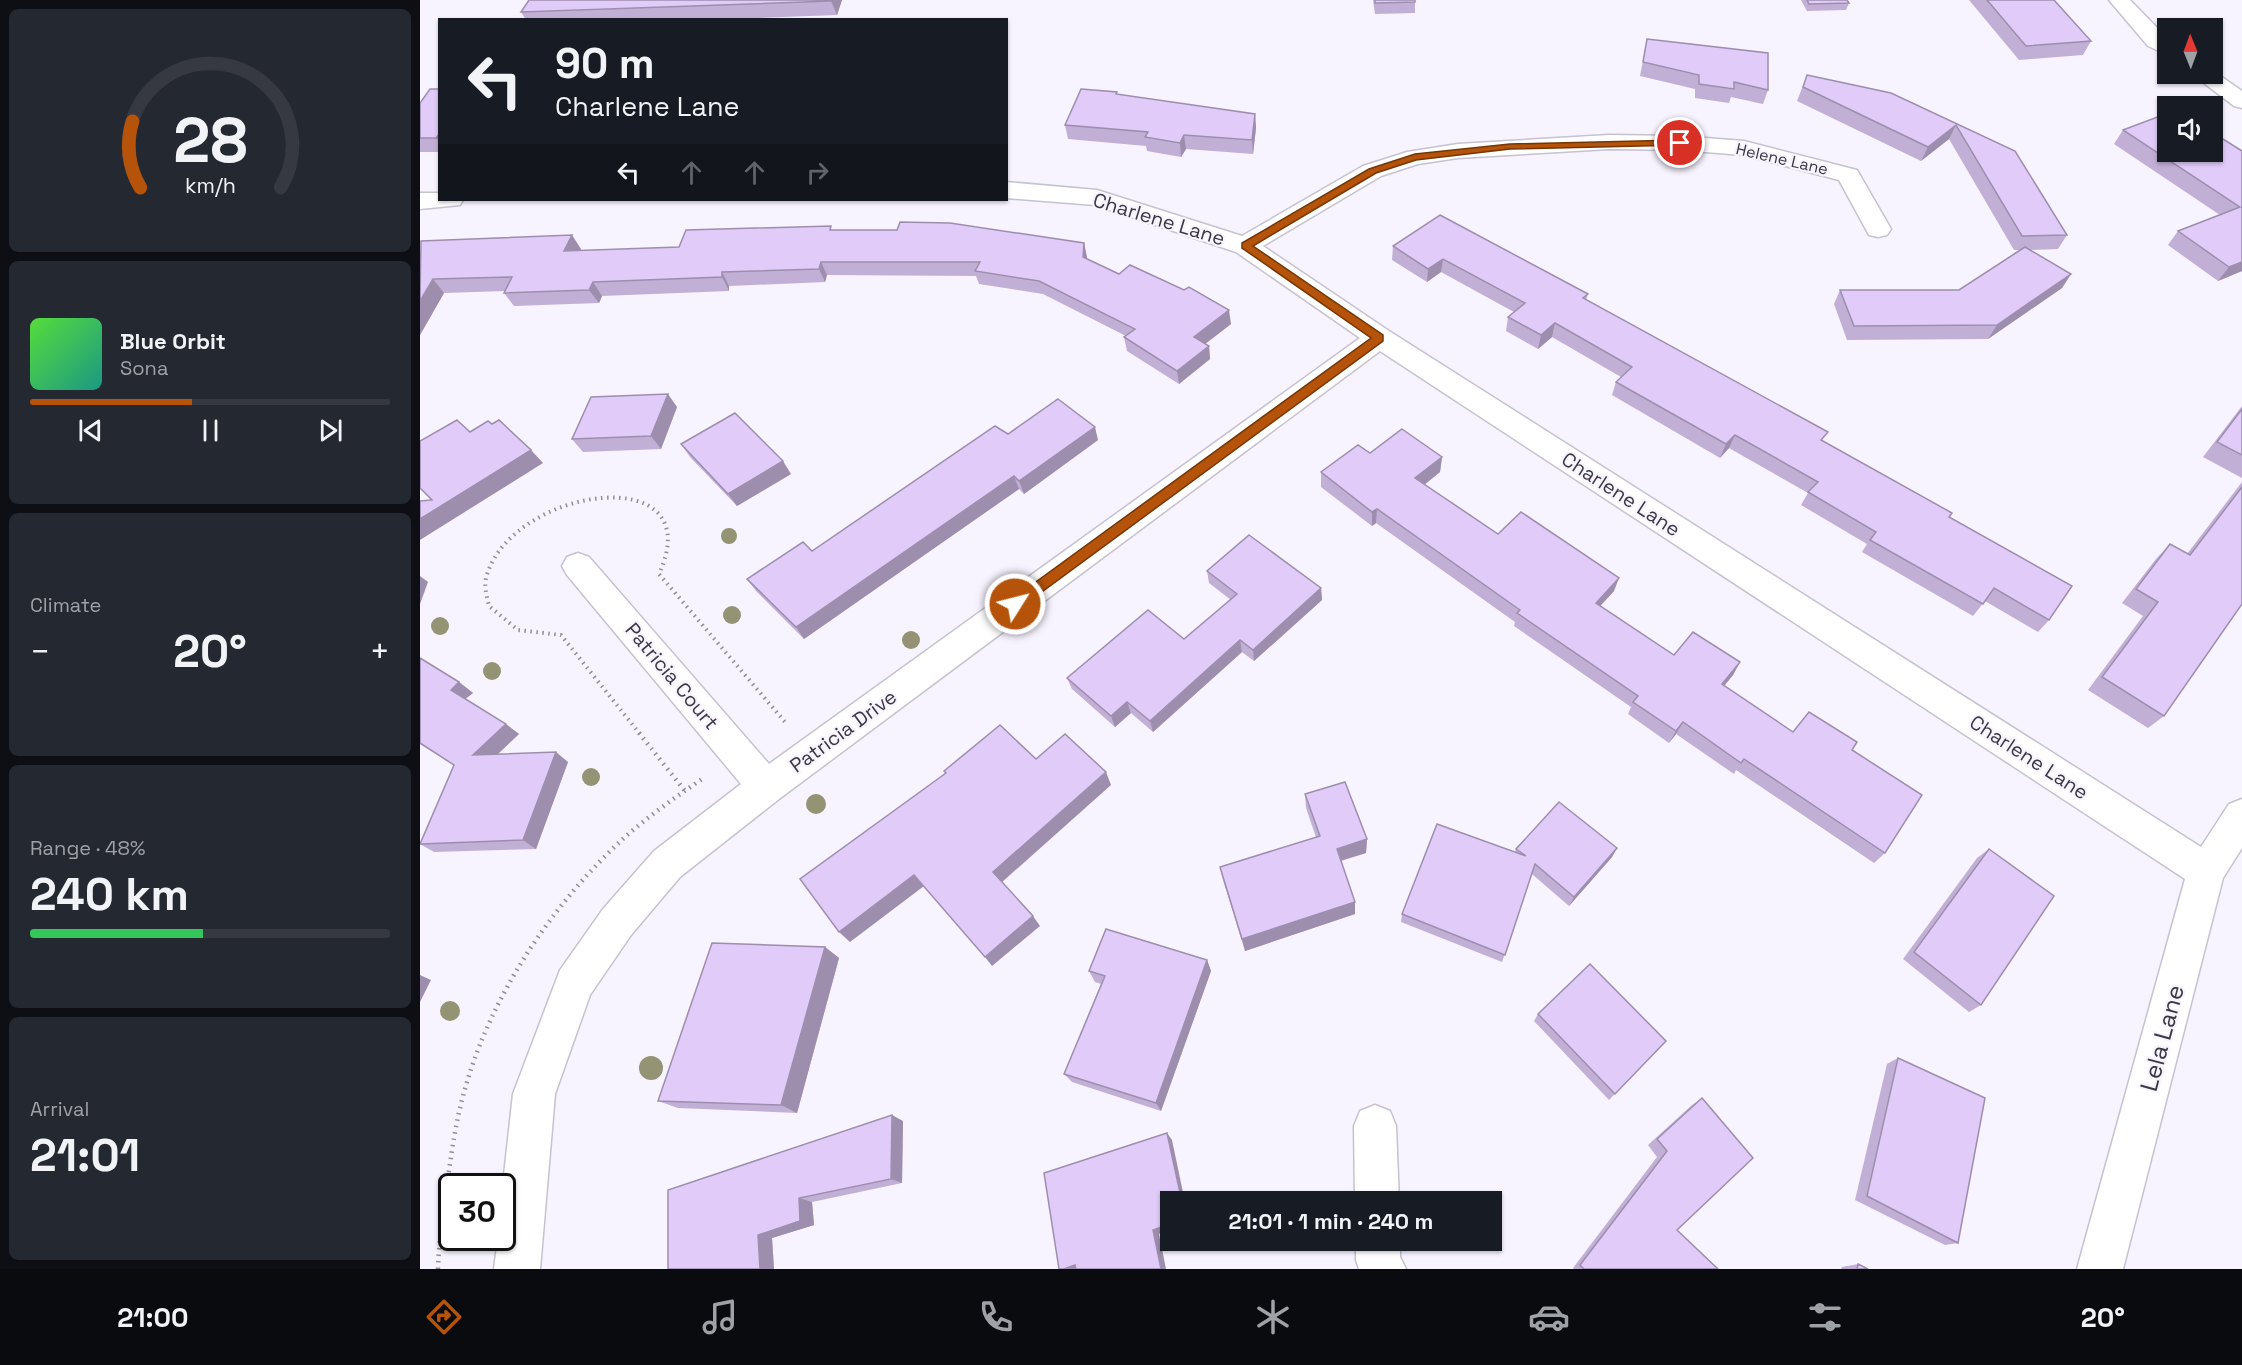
<!DOCTYPE html>
<html lang="en">
<head>
<meta charset="utf-8">
<style>
	body { margin:0; font-family:"Space Grotesk",sans-serif; background:#242831; color:#f1f3f6; height:100vh; display:flex; flex-direction:column; font-size:22px; white-space:nowrap }
	* { box-sizing:border-box; margin:0 }
	p { font-size:20px; color:#9ea1a6 }
	.icon { flex:none; width:33px; height:33px; fill:none; stroke:currentColor; stroke-width:2; stroke-linecap:round; stroke-linejoin:round }
	.map { position:relative; flex:1; overflow:hidden }
	.panel { display:flex; flex-direction:column; gap:9px; padding:9px; background:#0d0f14; width:420px }
	.panel>* { flex:none }
	.hud { position:absolute; left:18px; top:18px; width:570px; height:183px; border-radius:0px; box-shadow:0 2px 4px #0004; background:#171b24; color:#f1f3f6; overflow:hidden }
	.needle { width:39px; rotate:359deg }
	.controls { position:absolute; left:1737px; top:18px; display:grid; gap:12px }
	.controls a { display:grid; place-items:center; width:66px; height:66px; border-radius:0px; background:#171b24; box-shadow:0 2px 4px #0004; font-size:30px }
	.speed { position:absolute; left:18px; top:1173px; display:flex; gap:12px; font-size:30px; font-weight:700; text-align:center }
	.speed>* { display:grid; place-content:center; width:78px; height:78px; border-radius:50%; background:#171b24; box-shadow:0 2px 4px #0004; line-height:1 }
	.speed .limit { border:3px solid #111; border-radius:9px; background:#fff; color:#111 }
	.pin { position:absolute; display:grid; place-items:center; width:51px; height:51px; color:#fff; margin:-26px; border:3px solid #fff; border-radius:50%; box-shadow:0 2px 6px #0007 }
	.me { position:absolute; width:66px; margin:-33px; rotate:54deg; stroke-linejoin:round; filter:drop-shadow(0 0 4px #0008) }
	.turn { display:flex; align-items:center; gap:21px; height:126px; padding:0 18px; font-size:27px }
	.turn .icon { width:78px; height:78px; stroke-width:2.5 }
	.turn b { display:block; font-size:42px; line-height:51px }
	.lanes { display:flex; align-items:center; height:57px; padding:0 18px; background:#0003; justify-content:center; gap:30px; direction:ltr }
	.lanes .off { opacity:.35 }
	.big { font-size:45px; font-weight:700; line-height:1.1 }
	.panel .card { flex:1; display:flex; flex-direction:column; justify-content:center; gap:9px; min-width:0; padding:0 21px; border-radius:9px; background:#242831 }
	.panel .dial { align-items:center; gap:0 }
	.dial svg { height:156px; overflow:visible; fill:none; stroke:#363941; stroke-width:7; stroke-linecap:round; text-anchor:middle }
	.dial text { fill:#f1f3f6; stroke:none }
	.song { display:flex; align-items:center; gap:18px }
	.cover { width:72px; height:72px; border-radius:9px; background:linear-gradient(135deg,hsl(110 70% 55%),hsl(170 70% 35%)) }
	.played { height:6px; border-radius:3px; background:linear-gradient(90deg,#b45309 45%,#363941 45%) }
	.keys { display:flex; justify-content:space-around; direction:ltr }
	.heat { display:flex; justify-content:space-between; align-items:center; font-size:33px; direction:ltr }
	.charge { height:9px; border-radius:4px; background:linear-gradient(90deg,#34c759 48%,#363941 0) }
	.trip { position:absolute; left:740px; top:1191px; width:342px; height:60px; border-radius:0px; background:#171b24; box-shadow:0 2px 4px #0004; font-weight:700; line-height:60px; text-align:center }
	.tab-bar { display:flex; height:96px; justify-content:space-around; align-items:center; background:#090b0e; color:#9ea1a6 }
	.tab-bar .icon { width:42px; height:42px }
	.tab-bar .selected { color:#b45309 }
	.tab-bar b { font-size:27px; color:#f1f3f6 }
	main { display:flex; flex:1; min-height:0 }
	.map>svg:first-child { display:block }
</style>
</head>
<body>
<main>
<section class="panel">
<div class="card dial"><svg viewBox="0 0 100 80">
<path d="M14 69A42 42 0 1 1 86 69"/>
<path d="M14 69A42 42 0 0 1 10 35" stroke="#b45309"/>
<text x="50" y="56" font-size="32" font-weight="700">28</text>
<text x="50" y="72" font-size="11">km/h</text>
</svg></div>
<div class="card">
<div class="song"><i class="cover"></i><div><b>Blue Orbit</b><p>Sona</p></div></div>
<div class="played"></div>
<div class="keys"><svg class="icon" aria-label="previous" viewBox="0 0 24 24"><path d="M18 5L8 12l10 7zM5 5v14"/></svg><svg class="icon" aria-label="pause" viewBox="0 0 24 24"><path d="M8 5v14M16 5v14"/></svg><svg class="icon" aria-label="next" viewBox="0 0 24 24"><path d="M6 5l10 7-10 7zM19 5v14"/></svg></div>
</div>
<div class="card"><p>Climate</p>
<div class="heat"><a>−</a><b class="big">20°</b><a>+</a></div>
</div>
<div class="card"><p>Range · 48%</p><b class="big">240 km</b><div class="charge"></div></div>
<div class="card"><p>Arrival</p><b class="big">21:01</b></div>
</section>
<div class="map">
<svg width="1822" height="1269" viewBox="0 0 1822 1269">
	<rect width="100%" height="100%" fill="#f7f3ff"/>
	<g fill="none" stroke-linecap="round" stroke-linejoin="round">
		<!-- minor casing -->
		<g stroke="#c6c2d0" stroke-width="3">
			<g id="minor">
				<path d="M1689,0h21l38,39v16l-20,-9z"/>
				<path d="M1792,70l30,21v17l-8,-2 -42,-32h20z"/>
				<path d="M1189,135l71,1 64,5 113,29 34,59 -4,6 -9,2 -9,-2 -30,-55 -96,-25 -63,-5 -71,-1 -151,9 -40,6 -37,12 -118,70 126,85 812,516 28,-43 13,-5v49l-19,30 -100,391h-46l108,-390 -805,-528 -601,448 -99,78 -49,58 -41,60 -35,99 -15,175h-46l4,-31h4v-45l11,-99 47,-124 43,-61 51,-58 87,-67 -174,-209 -5,-9 5,-9 11,-4 11,4 180,207 591,-426 -124,-86 -141,-47 -89,-7v-16l91,8 145,46 121,-70 44,-14 51,-8z"/>
				<path d="M0,193h20v7h23l-3,5 -40,4z"/>
				<path d="M955,1105l15,6 6,15 3,76h-44l-1,-76 6,-15z"/>
				<path d="M936,1240h44v17l6,12h-47l-3,-9z"/>
			</g>
		</g>
		<!-- path-far1 -->
		<path stroke="#918e97" stroke-width="4" stroke-dasharray="1.5 4.5" stroke-linecap="butt" d="M220,734l-79,-99 -43,-5 -29,-24c-2,-8 -5,-20 -3,-28 24,-92 226,-120 173,-4l126,148"/>
		<!-- path -->
		<g stroke="#918e97" stroke-width="4.5" stroke-dasharray="1.5 5" stroke-linecap="butt">
			<path d="M219,733l46,58"/>
			<path d="M18,1269c1,-29 5,-57 9,-86 5,-32 9,-64 18,-94 26,-94 88,-186 160,-252 25,-22 52,-41 80,-60"/>
		</g>
		<!-- minor -->
		<use href="#minor" fill="#fff" fill-rule="evenodd"/>
	</g>
	<!-- trees -->
	<g fill="#949373">
		<circle cx="309" cy="536" r="8"/>
		<circle cx="312" cy="615" r="9"/>
		<circle cx="20" cy="626" r="9"/>
		<circle cx="491" cy="640" r="9"/>
		<circle cx="72" cy="671" r="9"/>
		<circle cx="171" cy="777" r="9"/>
		<circle cx="396" cy="804" r="10"/>
		<circle cx="30" cy="1011" r="10"/>
		<circle cx="231" cy="1068" r="12"/>
	</g>
	<!-- wall -->
	<g fill="#c2afd6">
		<path d="M109,0h313l-5,15 -134,5h-177l-5,-8z"/>
		<path d="M953,0h42v13l-40,1z"/>
		<path d="M1381,0h46l2,3 -3,7 -39,1z"/>
		<path d="M1549,0h85l37,41 -8,14 -64,5z"/>
		<path d="M1227,39l121,51 -5,14 -32,-7 -2,6 -34,-5v-9l-55,-13z"/>
		<path d="M1387,75l84,18 124,58 52,84 -9,14 -28,1 41,24 -9,14 -74,51 -141,1 -13,-36 6,-14h119l60,-40h-5l-65,-111 -28,22 -124,-60z"/>
		<path d="M20,89v63h-20v-49z"/>
		<path d="M698,94l137,20 1,14 -3,26 -67,-5 -5,8 -34,-6 -1,-5 -78,-7 -3,-14z"/>
		<path d="M1703,130l119,21v120l-24,10 -50,-36 10,-14 42,-16 -106,-71z"/>
		<path d="M413,230l251,13 3,16 32,15 112,50 -26,20 4,2 1,13 -31,25 -52,-33 -3,-14 2,-1 -83,-42 -64,-10 -3,-8 -149,-1 -2,7 -96,4v5l-127,5 -3,7 -85,3 -10,-13 1,-2 -61,2 -24,42 1,-94 160,8 -1,2 99,-4z"/>
		<path d="M973,246l195,48 -2,6 363,217 100,103 -11,12 -53,-31 -12,15 -111,-64 5,-8 -66,-39 7,-12 -79,-45 -9,10 -108,-63 4,-13 5,-5 -69,-40 -14,12 -32,-18 2,-14 6,-5 -73,-40 -14,10 -35,-22z"/>
		<path d="M1822,406v72l-39,-21z"/>
		<path d="M257,407l-16,42 -78,3 -11,-13z"/>
		<path d="M588,434l90,6 -74,54 -5,-5 -215,150 -48,-48 -9,-12 65,-28z"/>
		<path d="M261,444l110,30 -54,32 -47,-49z"/>
		<path d="M950,453l72,4 -2,15 -16,13 74,49 116,57 -14,15 74,49 66,7 -7,13 -9,11 69,46 59,18 33,103 -11,10 -138,-93 -2,4 -58,-40 -7,9 -41,-29 3,-7 -117,-81 1,-4 -139,-99 -4,3 -51,-39v-15z"/>
		<path d="M1822,482v122l-78,112 -16,12 -60,-38 55,-74 -21,-13 34,-44 14,-15 17,10z"/>
		<path d="M787,571l114,17 1,12 -68,61 -12,-9 -89,80 -22,-19 -16,14 -43,-38 -5,-11 117,-39 47,-39 -22,-17z"/>
		<path d="M0,658l39,24 14,11 -8,6 54,35 -21,20 70,8 -32,87 -102,3 -14,-8 34,-79 -34,-21z"/>
		<path d="M885,794l62,45 -1,14 -25,8 14,53 -110,37 -22,-71 -3,-13 96,-30 -10,-29z"/>
		<path d="M1197,848l-5,9 -43,49 -37,-32 -30,88 -101,-40 1,-8 113,-62 1,-3z"/>
		<path d="M1569,849l-8,156 -12,7 -66,-53 74,-101z"/>
		<path d="M405,947l14,11 -42,155 -119,-5 -20,-7z"/>
		<path d="M787,960l4,11 -50,140 -89,-29 -8,-8 37,-90 -6,-2 -6,-11z"/>
		<path d="M1118,1014l128,27 -57,59 -75,-79z"/>
		<path d="M1478,1058l60,185 -13,2 -90,-45 32,-136z"/>
		<path d="M1282,1098l-25,132 41,39h-144l-1,-1 84,-111 -9,-12 44,-40z"/>
		<path d="M483,1121l-1,62 -90,19 2,23 -42,13 2,31h-106z"/>
		<path d="M1438,1264l10,5h-27l1,-2z"/>
	</g>
	<!-- shaded-wall -->
	<g fill="#9e8eae">
		<path d="M412,0h10l-5,15 -6,-14z"/>
		<path d="M835,114l1,14 -3,26 -1,-14z"/>
		<path d="M1536,125l-7,14 -28,22 7,-14z"/>
		<path d="M20,133v9l-4,-4z"/>
		<path d="M764,135l2,14 -5,8 -1,-14z"/>
		<path d="M152,235l9,14 -8,16 -9,-14z"/>
		<path d="M664,243l3,14 -1,14 -3,-14z"/>
		<path d="M1023,259l-2,13 -14,10 1,-13z"/>
		<path d="M401,262l6,13 -2,7 -6,-13z"/>
		<path d="M1822,262v9l-24,10 11,-14z"/>
		<path d="M302,272l7,14v5l-7,-14z"/>
		<path d="M1651,274l-9,14 -74,51 9,-14z"/>
		<path d="M13,279l11,14 -24,42v-34z"/>
		<path d="M173,282l9,14 -3,7 -10,-13z"/>
		<path d="M809,310l2,14 -35,27 -2,-14z"/>
		<path d="M1135,323l-3,14 -14,12 3,-14z"/>
		<path d="M789,346l1,13 -31,25 -2,-13z"/>
		<path d="M248,394l9,13 -16,42 -10,-13z"/>
		<path d="M675,427l3,13 -74,54 -5,-13z"/>
		<path d="M1315,435l-6,13 -9,10 6,-14z"/>
		<path d="M111,450l12,13 -123,77v-21z"/>
		<path d="M1022,457l-2,15 -26,21 1,-15z"/>
		<path d="M363,461l8,13 -54,32 -9,-12z"/>
		<path d="M594,476l5,13 -215,150 -8,-12z"/>
		<path d="M957,509l-1,14 -4,3v-14z"/>
		<path d="M0,576l8,6 -8,22z"/>
		<path d="M1199,578l-5,13 -23,25 5,-13z"/>
		<path d="M901,588l1,12 -68,61 -1,-11z"/>
		<path d="M820,640l2,12 -89,80 -3,-11z"/>
		<path d="M1320,662l-7,13 -18,22 7,-13z"/>
		<path d="M39,682l14,11 -9,7 -13,-10z"/>
		<path d="M707,702l4,11 -16,14 -4,-11z"/>
		<path d="M1263,722l-7,12 -7,9 7,-12z"/>
		<path d="M86,724l13,10 -32,30 -14,-9z"/>
		<path d="M136,752l12,10 -32,87 -13,-9z"/>
		<path d="M686,772l5,13 -110,98 -8,-11z"/>
		<path d="M947,839l-1,14 -30,9 1,-13z"/>
		<path d="M1197,848l-5,9 -43,49 5,-9z"/>
		<path d="M494,875l10,11 -74,56 -11,-10z"/>
		<path d="M935,902v12l-110,37 -3,-12z"/>
		<path d="M613,916l7,10 -48,40 -7,-9z"/>
		<path d="M405,947l14,11 -42,155 -16,-8z"/>
		<path d="M787,960l4,11 -50,140 -5,-8z"/>
		<path d="M0,975l11,5 -11,22z"/>
		<path d="M472,1115l11,6 -1,62 -11,-4z"/>
		<path d="M747,1133l5,7 13,62h-3z"/>
		<path d="M379,1198l13,4 2,23 -42,13 2,31h-14l-2,-34z"/>
		<path d="M750,1224v6l-11,4 7,35h-5l-8,-39z"/>
		<path d="M655,1265l5,4h-16z"/>
	</g>
	<!-- building -->
	<g fill="#e1cbf9" stroke="#9e8eae" stroke-width="1.5">
		<path d="M109,0h303l-1,1 -310,11z"/>
		<path d="M955,0h40v2l-40,1z"/>
		<path d="M1387,0h40l2,3 -40,1z"/>
		<path d="M1567,0h67l37,41 -65,5z"/>
		<path d="M1227,39l121,14v37l-34,-8v7l-35,-5v-9l-56,-13z"/>
		<path d="M1387,75l84,18 124,58 52,84 -45,1 -66,-111 -28,22 -125,-60z"/>
		<path d="M10,89h10v44l-4,5h-16v-35z"/>
		<path d="M661,89l36,3 -1,2 139,20 -3,26 -68,-5 -4,8 -35,-6 3,-5 -83,-7z"/>
		<path d="M1748,113v39h44v-20l30,19v111l-13,5 -51,-36 62,-24 -117,-77z"/>
		<path d="M1020,215l148,79 -5,4 245,134 -7,8 131,73 -3,4 123,69 -23,34 -55,-32 -11,16 -113,-64 6,-8 -68,-40 10,-10 -83,-47 -9,9 -110,-62 16,-15 -77,-44 -14,12 -33,-18 17,-14 -82,-44 -15,10 -35,-23z"/>
		<path d="M480,222l50,1 134,20 -1,14 36,17 11,-9 54,25 5,-3 40,23 -35,27 15,9 -32,25 -53,-34 11,-8 -96,-48 -64,-10 5,-9h-159l-2,7 -97,3v5l-129,5 -4,8 -85,3 8,-16 -79,2 -13,22 1,-60 151,-6 -8,16 115,-4 7,-17 145,-4 -1,4h67z"/>
		<path d="M1605,247l46,27 -74,51 -143,1 -14,-36h119z"/>
		<path d="M248,394l-17,42 -79,3 19,-42z"/>
		<path d="M638,399l37,28 -76,54 -5,-5 -218,151 -49,-48 56,-37 9,9 183,-125 13,8z"/>
		<path d="M1822,409v46l-25,-13z"/>
		<path d="M315,413l48,48 -55,33 -47,-50z"/>
		<path d="M37,420l13,12 18,-11 4,3 7,-4 32,30 -111,69v-18l12,-1 -12,-12v-47z"/>
		<path d="M982,429l40,28 -27,21 83,56 23,-22 98,66 -23,25 78,52 19,-23 47,30 -18,22 71,48 16,-20 48,30 -5,8 70,45 -37,58 -141,-94 -3,4 -58,-41 -7,9 -43,-29 5,-6 -121,-83 3,-3 -143,-101 -5,3 -51,-40 37,-27 12,8z"/>
		<path d="M1822,487v117l-78,112 -62,-39 56,-75 -22,-13 34,-45 20,11z"/>
		<path d="M829,535l72,53 -68,62 -13,-10 -90,81 -23,-19 -16,14 -44,-38 81,-68 36,29 53,-45 -30,-23z"/>
		<path d="M0,658l39,24 -8,8 55,34 -33,31 83,-3 -33,88 -103,4 34,-79 -34,-22z"/>
		<path d="M580,725l36,34 29,-25 41,38 -113,100 40,44 -48,41 -71,-82 -75,57 -39,-53 146,-106 -2,-2z"/>
		<path d="M925,782l22,57 -30,10 18,53 -113,37 -22,-72 100,-31 -15,-42z"/>
		<path d="M1139,802l58,46 -43,49 -39,-33 -30,91 -103,-41 35,-90 89,32 -10,-7z"/>
		<path d="M1569,849l65,47 -73,109 -67,-53z"/>
		<path d="M686,929l101,31 -51,143 -92,-29 41,-98 -16,-5z"/>
		<path d="M292,943l113,4 -44,158 -123,-4z"/>
		<path d="M1170,964l76,77 -51,53 -77,-80z"/>
		<path d="M1478,1058l87,40 -27,145 -91,-47z"/>
		<path d="M1282,1098l51,60 -76,72 41,39h-134l-4,-4 87,-114 -10,-12z"/>
		<path d="M472,1115l-1,64 -92,19 1,23 -42,14 2,34h-92v-79z"/>
		<path d="M747,1133l15,69h-12v22l-17,6 8,39h-85l-1,-4 -11,4h-5l-15,-96z"/>
		<path d="M1438,1264l10,5h-11z"/>
	</g>
	<!-- route -->
	<path fill="#b45309" stroke="#753606" stroke-width="1.5" d="M1260,140l5,3 -2,2 -173,4 -94,11 -40,13 -123,73 130,89v6l-363,267h-9v-8l360,-262 -129,-90v-5l127,-74 46,-15 95,-10z"/>
	<g text-anchor="middle" dominant-baseline="central" stroke-width="4.5" stroke-linejoin="round" paint-order="stroke">
		<!-- far-street labels -->
		<g font-size="16" fill="#3b393f" stroke="#f7f3ff">
			<text transform="translate(1362 159) rotate(13)">Helene Lane</text>
		</g>
		<!-- street labels -->
		<g font-size="20" fill="#3b393f" stroke="#f7f3ff">
			<text transform="translate(739 219) rotate(17)">Charlene Lane</text>
			<text transform="translate(1201 494) rotate(33)">Charlene Lane</text>
			<text transform="translate(252 676) rotate(50)">Patricia Court</text>
			<text transform="translate(423 731) rotate(-36)">Patricia Drive</text>
			<text transform="translate(1609 757) rotate(33)">Charlene Lane</text>
		</g>
		<!-- near-street labels -->
		<g font-size="24" fill="#3b393f" stroke="#f7f3ff">
			<text transform="translate(1742 1038) rotate(-75)">Lela Lane</text>
		</g>
	</g>
</svg>
<div class="controls">
<a><svg class="needle" viewBox="-14 -14 28 28"><path d="M0-13l5 13h-10z" fill="#e53935"/><path d="M0 13l5-13h-10z" fill="#9ea1a6"/></svg></a>
<a><svg class="icon" aria-label="sound" viewBox="0 0 24 24"><path d="M4 9h4l5-4v14l-5-4H4zM17 9q2 3 0 6"/></svg></a>
</div>
<div class="speed"><div class="limit">30</div></div>
<div class="pin" style="left:1260px;top:143px;background:#d93025"><svg class="icon" aria-label="arrive" viewBox="0 0 24 24"><path d="M6 21V4h12l-3 4 3 4H6"/></svg></div>
<svg class="me" style="left:595px;top:604px" viewBox="-20 -20 40 40"><circle r="17" fill="#b45309" stroke="#fff" stroke-width="3"/><path d="M0-11L8 9 0 5-8 9z" fill="#fff"/></svg>
<div class="trip">21:01 · 1 min · 240 m</div>
<div class="hud">
<div class="turn"><svg class="icon" aria-label="left" viewBox="0 0 24 24"><path d="M17 20v-9H6M10 6l-5 5 5 5"/></svg><div><b>90 m</b>Charlene Lane</div></div>
<div class="lanes"><svg class="icon" aria-label="left" viewBox="0 0 24 24"><path d="M17 20v-9H6M10 6l-5 5 5 5"/></svg><svg class="icon off" aria-label="ahead" viewBox="0 0 24 24"><path d="M12 20V5M6 11l6-6 6 6"/></svg><svg class="icon off" aria-label="ahead" viewBox="0 0 24 24"><path d="M12 20V5M6 11l6-6 6 6"/></svg><svg class="icon off" aria-label="right" viewBox="0 0 24 24"><path d="M7 20v-9h11M14 6l5 5-5 5"/></svg></div>
</div>
</div>
</main>
<nav class="tab-bar">
<b>21:00</b>
<svg class="icon selected" aria-label="directions" viewBox="0 0 24 24"><path d="M12 3l9 9-9 9-9-9zM9 14v-3h6M13 9l2 2-2 2"/></svg>
<svg class="icon" aria-label="music" viewBox="0 0 24 24"><path d="M9 18V5l10-2v13"/><circle cx="6" cy="18" r="3"/><circle cx="16" cy="16" r="3"/></svg>
<svg class="icon" aria-label="phone" viewBox="0 0 24 24"><path d="M5 4h4l2 5-3 2q2 4 5 5l2-3 5 2v4C11 20 4 13 5 4z"/></svg>
<svg class="icon" aria-label="climate" viewBox="0 0 24 24"><path d="M12 3v18M4 7l16 10M4 17L20 7"/></svg>
<svg class="icon" aria-label="car" viewBox="0 0 24 24"><path d="M5 17H2v-5l4-1 3-4h7l3 4 3 1v5h-3M9 17h6M6 11h13"/><circle cx="7" cy="17" r="2"/><circle cx="17" cy="17" r="2"/></svg>
<svg class="icon" aria-label="filters" viewBox="0 0 24 24"><path d="M4 7h16M4 17h16"/><circle cx="9" cy="7" r="2"/><circle cx="15" cy="17" r="2"/></svg>
<b>20°</b>
</nav>
</body>
</html>
